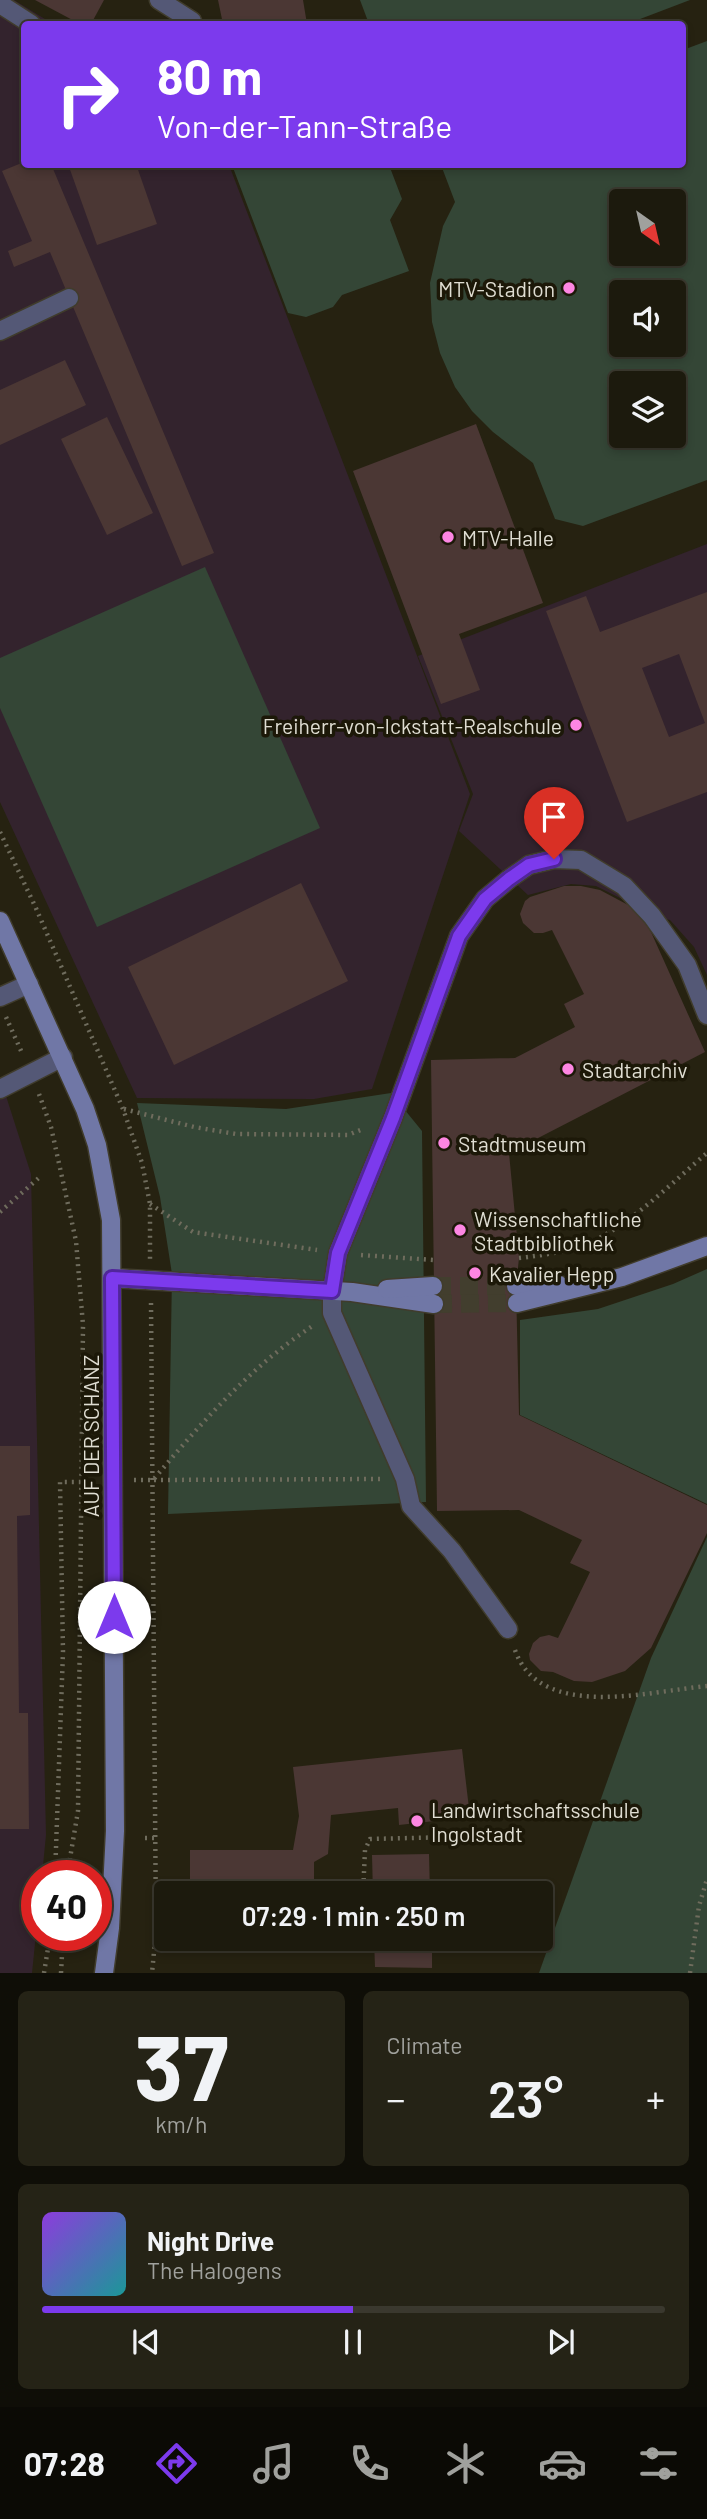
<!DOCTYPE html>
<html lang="en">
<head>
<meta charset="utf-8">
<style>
	body { margin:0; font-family:Barlow,sans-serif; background:#252316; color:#f1f3f6; height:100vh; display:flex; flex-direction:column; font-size:26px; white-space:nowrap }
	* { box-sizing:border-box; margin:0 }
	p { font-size:23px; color:#a0a19d }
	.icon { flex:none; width:38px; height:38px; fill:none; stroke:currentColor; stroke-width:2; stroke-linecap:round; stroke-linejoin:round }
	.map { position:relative; height:1973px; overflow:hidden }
	.side { display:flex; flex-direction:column; gap:18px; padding:18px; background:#0f0e07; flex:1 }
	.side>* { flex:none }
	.top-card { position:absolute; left:21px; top:21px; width:665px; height:147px; border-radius:7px; box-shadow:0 4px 10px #0003,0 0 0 2px #3a382e; background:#7c3aed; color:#fff; overflow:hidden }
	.needle { width:46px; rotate:146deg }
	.fabs { position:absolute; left:609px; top:189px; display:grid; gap:14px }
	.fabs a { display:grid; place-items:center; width:77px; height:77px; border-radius:7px; background:#1c1a0d; box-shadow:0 4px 10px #0003,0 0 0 2px #3a382e; font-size:35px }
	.speed { position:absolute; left:21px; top:1860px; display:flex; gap:14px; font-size:35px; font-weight:700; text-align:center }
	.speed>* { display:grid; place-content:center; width:91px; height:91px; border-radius:50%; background:#1c1a0d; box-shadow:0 4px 10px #0003,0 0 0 2px #3a382e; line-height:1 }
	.speed .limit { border:10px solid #d22; background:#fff; color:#111 }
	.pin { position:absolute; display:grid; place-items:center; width:60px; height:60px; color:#fff; margin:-72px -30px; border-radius:50% 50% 50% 0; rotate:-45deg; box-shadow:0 0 7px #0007 }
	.pin .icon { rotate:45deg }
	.me { position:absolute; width:77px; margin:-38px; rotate:0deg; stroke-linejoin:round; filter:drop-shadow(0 0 5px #0008) }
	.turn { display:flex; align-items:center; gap:24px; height:147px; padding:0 21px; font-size:32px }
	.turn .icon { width:91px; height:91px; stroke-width:2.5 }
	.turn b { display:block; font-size:49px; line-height:60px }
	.big { font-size:52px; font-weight:600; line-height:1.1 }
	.side .widget { flex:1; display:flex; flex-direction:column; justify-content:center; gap:10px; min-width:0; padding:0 24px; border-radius:10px; background:#252316 }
	.side .dial { align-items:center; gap:0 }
	.dial b { font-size:91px; line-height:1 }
	.song { display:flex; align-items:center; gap:21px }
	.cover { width:84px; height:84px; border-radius:10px; background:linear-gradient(135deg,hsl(270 70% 55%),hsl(180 70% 35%)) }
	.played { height:7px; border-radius:4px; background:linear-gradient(90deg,#7c3aed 50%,#3a382e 50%) }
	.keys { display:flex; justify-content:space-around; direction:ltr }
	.heat { display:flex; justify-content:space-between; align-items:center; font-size:38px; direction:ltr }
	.side .tiles { flex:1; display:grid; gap:18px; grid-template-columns:1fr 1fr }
	.widget:last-child { grid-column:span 2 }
	.trip { position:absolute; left:154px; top:1881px; width:399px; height:70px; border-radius:7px; background:#1c1a0d; box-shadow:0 4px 10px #0003,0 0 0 2px #3a382e; font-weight:600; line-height:70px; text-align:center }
	.tab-bar { display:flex; height:112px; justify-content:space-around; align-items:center; background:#0b0a05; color:#a0a19d }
	.tab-bar .icon { width:49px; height:49px }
	.tab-bar .selected { color:#7c3aed }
	.tab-bar b { font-size:32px; color:#f1f3f6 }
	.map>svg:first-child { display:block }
</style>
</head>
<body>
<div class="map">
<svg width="707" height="1973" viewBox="0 0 707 1973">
	<rect width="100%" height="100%" fill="#262211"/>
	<!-- education -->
	<g fill="#33232d">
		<path d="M0,0h14l39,24h-29v140l205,1 241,629 -98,295 -58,10 -177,-1 -137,-296z"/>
		<path d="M707,544v431l-13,-28 -24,-27 -27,-5 -19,-15 -28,-14 -25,-2 -43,11 -69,-64 14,-37 -55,-138z"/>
		<path d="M6,1096l25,78 15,661 -4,41h-5v48l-5,49h-32v-874z"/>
	</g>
	<!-- green -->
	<g fill="#344636" fill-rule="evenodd">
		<path d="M360,0h330l-63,24h-258z"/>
		<path d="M707,41v439l-124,46 -28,-7 -22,-56 -40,-31 -21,-21 -17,-24 -15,-34 -8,-31 -2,-39 13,-57 12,-24 -14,-37 241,-1 1,-114zM674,201v53h-53v-53zM674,292v53h-53v-53zM621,383h53v53h-53z"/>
		<path d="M232,165h157l13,34 -12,21 19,51 -67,24 -9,12 -27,10 -18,-4z"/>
		<path d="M205,567l115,261 -223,99 -97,-219v-50z"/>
		<path d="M391,1093l31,38 4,371 -258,12 4,-240 -12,-77 -23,-94 149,6z"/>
		<path d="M707,1269v235l-187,-89v-95l78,-11 75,-25z"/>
		<path d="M707,1537v436h-168l112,-315z"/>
	</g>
	<!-- building -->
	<g fill="#4b3734" fill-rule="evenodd">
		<path d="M35,0h69l-13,24h-11z"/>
		<path d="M218,0h85l4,24h-84z"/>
		<path d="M24,162v2h27l163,389 -32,13 -132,-314 -36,15 -6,-16 24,-10 -30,-70z"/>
		<path d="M68,164h68l21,60 -60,21z"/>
		<path d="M65,360l21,45 -86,40v-55z"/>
		<path d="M107,417l46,96 -46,22 -46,-96z"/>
		<path d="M476,424l67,179 -84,31 21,56 -39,14 -88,-233z"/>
		<path d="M707,592v200l-80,30 -81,-211 40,-15 14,36zM679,654l26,69 -36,14 -27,-69z"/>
		<path d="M301,883l47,98 -174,84 -46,-98z"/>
		<path d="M564,886h17l19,4 30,16 11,10 10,16 54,120 -196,101 10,105 -3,28 3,129 188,90v28l-56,115 -26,23 -33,11 -18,-1 -21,-9 -12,-1 -11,-11 -1,-6 4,-11 7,-6 9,-2 9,3 32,-66 -20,-9 12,-23 -63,-30 -82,1 -6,-451 84,-2 60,-31 -11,-23 20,-10 -32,-64 -9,3h-9l-11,-10 -3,-9 5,-13 5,-4z"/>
		<path d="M0,1446h30v69l-13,1 2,197h9l1,116h-29z"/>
		<path d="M462,1749l8,68 -71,8 -1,-17 -67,7 -3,39 -14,8v32h-124v-44h103l6,-34 -6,-49z"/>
		<path d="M429,1854l1,40h-57l-1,-39z"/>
		<path d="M374,1939h58v29l-57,-1z"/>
	</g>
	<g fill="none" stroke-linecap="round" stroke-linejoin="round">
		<!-- secondary-tunnel -->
		<g stroke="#423e2e" stroke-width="18" stroke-dasharray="18 9" stroke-linecap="butt">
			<path d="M433,1286h83"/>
			<path d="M434,1304l83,-1"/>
		</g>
		<!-- lane casing -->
		<g stroke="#403c2c" stroke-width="21">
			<g id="lane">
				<path d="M159,0l33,21"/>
				<path d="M0,4l31,20"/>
				<path d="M0,331l69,-33"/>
				<path d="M0,997l29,-13"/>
				<path d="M0,1089l63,-32"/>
				<path d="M508,1629l-56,-78 -41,-45 -6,-27 -73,-166v-22l6,-38 55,-135 66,-182 26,-37 24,-20 20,-14 25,-6 27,1 43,26 28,30 35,49 20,50"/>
			</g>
		</g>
		<!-- secondary casing -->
		<g stroke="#403c2c" stroke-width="21">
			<g id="secondary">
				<path d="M0,921l85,188 12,36 14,75 4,611 -5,97 -6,45"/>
				<path d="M112,1278l240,14 82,12"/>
				<path d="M516,1286l43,-1"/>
				<path d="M387,1289l46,-3"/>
				<path d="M517,1303l105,-26 85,-31"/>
			</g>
		</g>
		<!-- path -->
		<g stroke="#6f6c5d" stroke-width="4.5" stroke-dasharray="2 5" stroke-linecap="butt">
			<path d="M0,832l35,74 88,203 19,54 8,41v55"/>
			<path d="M6,1017l16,36"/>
			<path d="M39,1094l12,33 25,114 7,84 -5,486 -11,65"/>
			<path d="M124,1109l70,18 42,7 112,1 15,-6"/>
			<path d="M150,1204l43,28 124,18"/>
			<path d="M0,1212l41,-36"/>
			<path d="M361,1255l72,5"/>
			<path d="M519,1258c27,-3 53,-7 78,-19 37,-18 78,-59 110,-86"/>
			<path d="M151,1303l5,628 -4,42"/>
			<path d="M134,1480h19c49,-58 98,-114 161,-155"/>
			<path d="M154,1480l226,-1"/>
			<path d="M515,1650c25,72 135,41 192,36"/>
			<path d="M145,1838h10"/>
			<path d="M55,1876l8,-224 -3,-170h30"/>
			<path d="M363,1894l2,-44 5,-11 83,-2 27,4"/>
			<path d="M44,1973l6,-37"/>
			<path d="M61,1973l2,-37"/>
			<path d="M690,1973l9,-67 8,-27"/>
		</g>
		<!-- lane -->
		<use href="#lane" stroke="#545876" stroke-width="18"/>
		<!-- secondary -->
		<use href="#secondary" stroke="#7077a6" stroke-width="18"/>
	</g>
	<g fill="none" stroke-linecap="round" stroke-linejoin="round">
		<!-- route casing -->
		<g stroke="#51269a" stroke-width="18">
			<path id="route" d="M114,1617l-2,-339 220,13 6,-38 55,-135 66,-182 26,-37 24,-20 20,-14 25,-6"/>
		</g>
		<!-- route -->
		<use href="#route" stroke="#7c3aed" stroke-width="12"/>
	</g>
	<!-- markers -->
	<g fill="#fd86e2" stroke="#1c1808" stroke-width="2.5">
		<circle cx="569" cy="288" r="7"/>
		<circle cx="448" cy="537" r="7"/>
		<circle cx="576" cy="725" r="7"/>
		<circle cx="568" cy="1069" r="7"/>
		<circle cx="444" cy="1143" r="7"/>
		<circle cx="460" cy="1230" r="7"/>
		<circle cx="475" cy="1273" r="7"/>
		<circle cx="417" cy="1821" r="7"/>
	</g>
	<g text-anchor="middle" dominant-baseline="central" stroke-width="7" stroke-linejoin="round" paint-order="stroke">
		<!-- poi labels -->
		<g font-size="21" fill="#e0ded3" stroke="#1c1808" text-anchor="start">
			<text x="555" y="288" text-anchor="end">MTV-Stadion</text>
			<text x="462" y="537">MTV-Halle</text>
			<text x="562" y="725" text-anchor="end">Freiherr-von-Ickstatt-Realschule</text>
			<text x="582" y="1069">Stadtarchiv</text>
			<text x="458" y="1143">Stadtmuseum</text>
			<text x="474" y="1218">Wissenschaftliche<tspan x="474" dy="24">Stadtbibliothek</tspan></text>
			<text x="489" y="1273">Kavalier Hepp</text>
			<text x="431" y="1809">Landwirtschaftsschule<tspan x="431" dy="24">Ingolstadt</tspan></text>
		</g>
		<!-- street labels -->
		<g font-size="21" fill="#e0ded3" stroke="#1c1808">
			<text transform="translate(90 1436) rotate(-90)">AUF DER SCHANZ</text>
		</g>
	</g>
</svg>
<div class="fabs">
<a><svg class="needle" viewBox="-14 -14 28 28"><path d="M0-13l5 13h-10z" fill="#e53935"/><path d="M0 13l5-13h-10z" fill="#a0a19d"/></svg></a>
<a><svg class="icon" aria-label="sound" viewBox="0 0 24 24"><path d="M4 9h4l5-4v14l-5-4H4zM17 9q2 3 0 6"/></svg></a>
<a><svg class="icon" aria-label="layers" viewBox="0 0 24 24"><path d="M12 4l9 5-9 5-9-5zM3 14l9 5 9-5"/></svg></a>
</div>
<div class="speed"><div class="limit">40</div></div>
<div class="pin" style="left:554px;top:859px;background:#d93025"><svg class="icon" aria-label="arrive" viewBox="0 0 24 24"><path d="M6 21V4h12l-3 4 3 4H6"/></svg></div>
<svg class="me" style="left:114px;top:1617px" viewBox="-20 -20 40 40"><circle r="19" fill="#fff"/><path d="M0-13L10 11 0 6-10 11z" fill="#7c3aed"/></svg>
<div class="trip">07:29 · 1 min · 250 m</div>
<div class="top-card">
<div class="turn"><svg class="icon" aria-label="right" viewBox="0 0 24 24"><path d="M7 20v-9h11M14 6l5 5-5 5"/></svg><div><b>80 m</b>Von-der-Tann-Straße</div></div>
</div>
</div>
<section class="side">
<div class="tiles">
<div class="widget dial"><b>37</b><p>km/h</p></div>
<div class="widget"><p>Climate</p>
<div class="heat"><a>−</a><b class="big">23°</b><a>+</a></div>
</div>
<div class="widget">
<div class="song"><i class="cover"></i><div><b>Night Drive</b><p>The Halogens</p></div></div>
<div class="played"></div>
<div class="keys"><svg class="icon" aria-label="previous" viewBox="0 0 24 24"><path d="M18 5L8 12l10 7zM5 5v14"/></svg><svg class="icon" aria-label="pause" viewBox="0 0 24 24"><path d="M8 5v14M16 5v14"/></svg><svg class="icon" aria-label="next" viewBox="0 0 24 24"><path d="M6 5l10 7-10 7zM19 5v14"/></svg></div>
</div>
</div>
</section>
<nav class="tab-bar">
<b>07:28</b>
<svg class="icon selected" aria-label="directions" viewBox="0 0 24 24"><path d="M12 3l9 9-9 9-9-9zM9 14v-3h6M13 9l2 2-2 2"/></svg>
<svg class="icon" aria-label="music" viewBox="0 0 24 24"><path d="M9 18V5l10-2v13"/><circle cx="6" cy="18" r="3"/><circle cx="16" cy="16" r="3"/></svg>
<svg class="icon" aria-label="phone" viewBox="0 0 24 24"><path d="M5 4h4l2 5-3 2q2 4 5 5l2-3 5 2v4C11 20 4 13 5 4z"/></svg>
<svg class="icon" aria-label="climate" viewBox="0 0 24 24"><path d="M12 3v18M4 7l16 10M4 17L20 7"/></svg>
<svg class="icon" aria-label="car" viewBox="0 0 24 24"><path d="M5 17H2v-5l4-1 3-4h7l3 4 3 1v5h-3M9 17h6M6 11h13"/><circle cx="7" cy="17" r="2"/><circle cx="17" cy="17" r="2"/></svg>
<svg class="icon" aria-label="filters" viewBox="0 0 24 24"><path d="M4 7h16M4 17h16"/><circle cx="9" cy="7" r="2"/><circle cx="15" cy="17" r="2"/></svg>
</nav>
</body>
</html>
